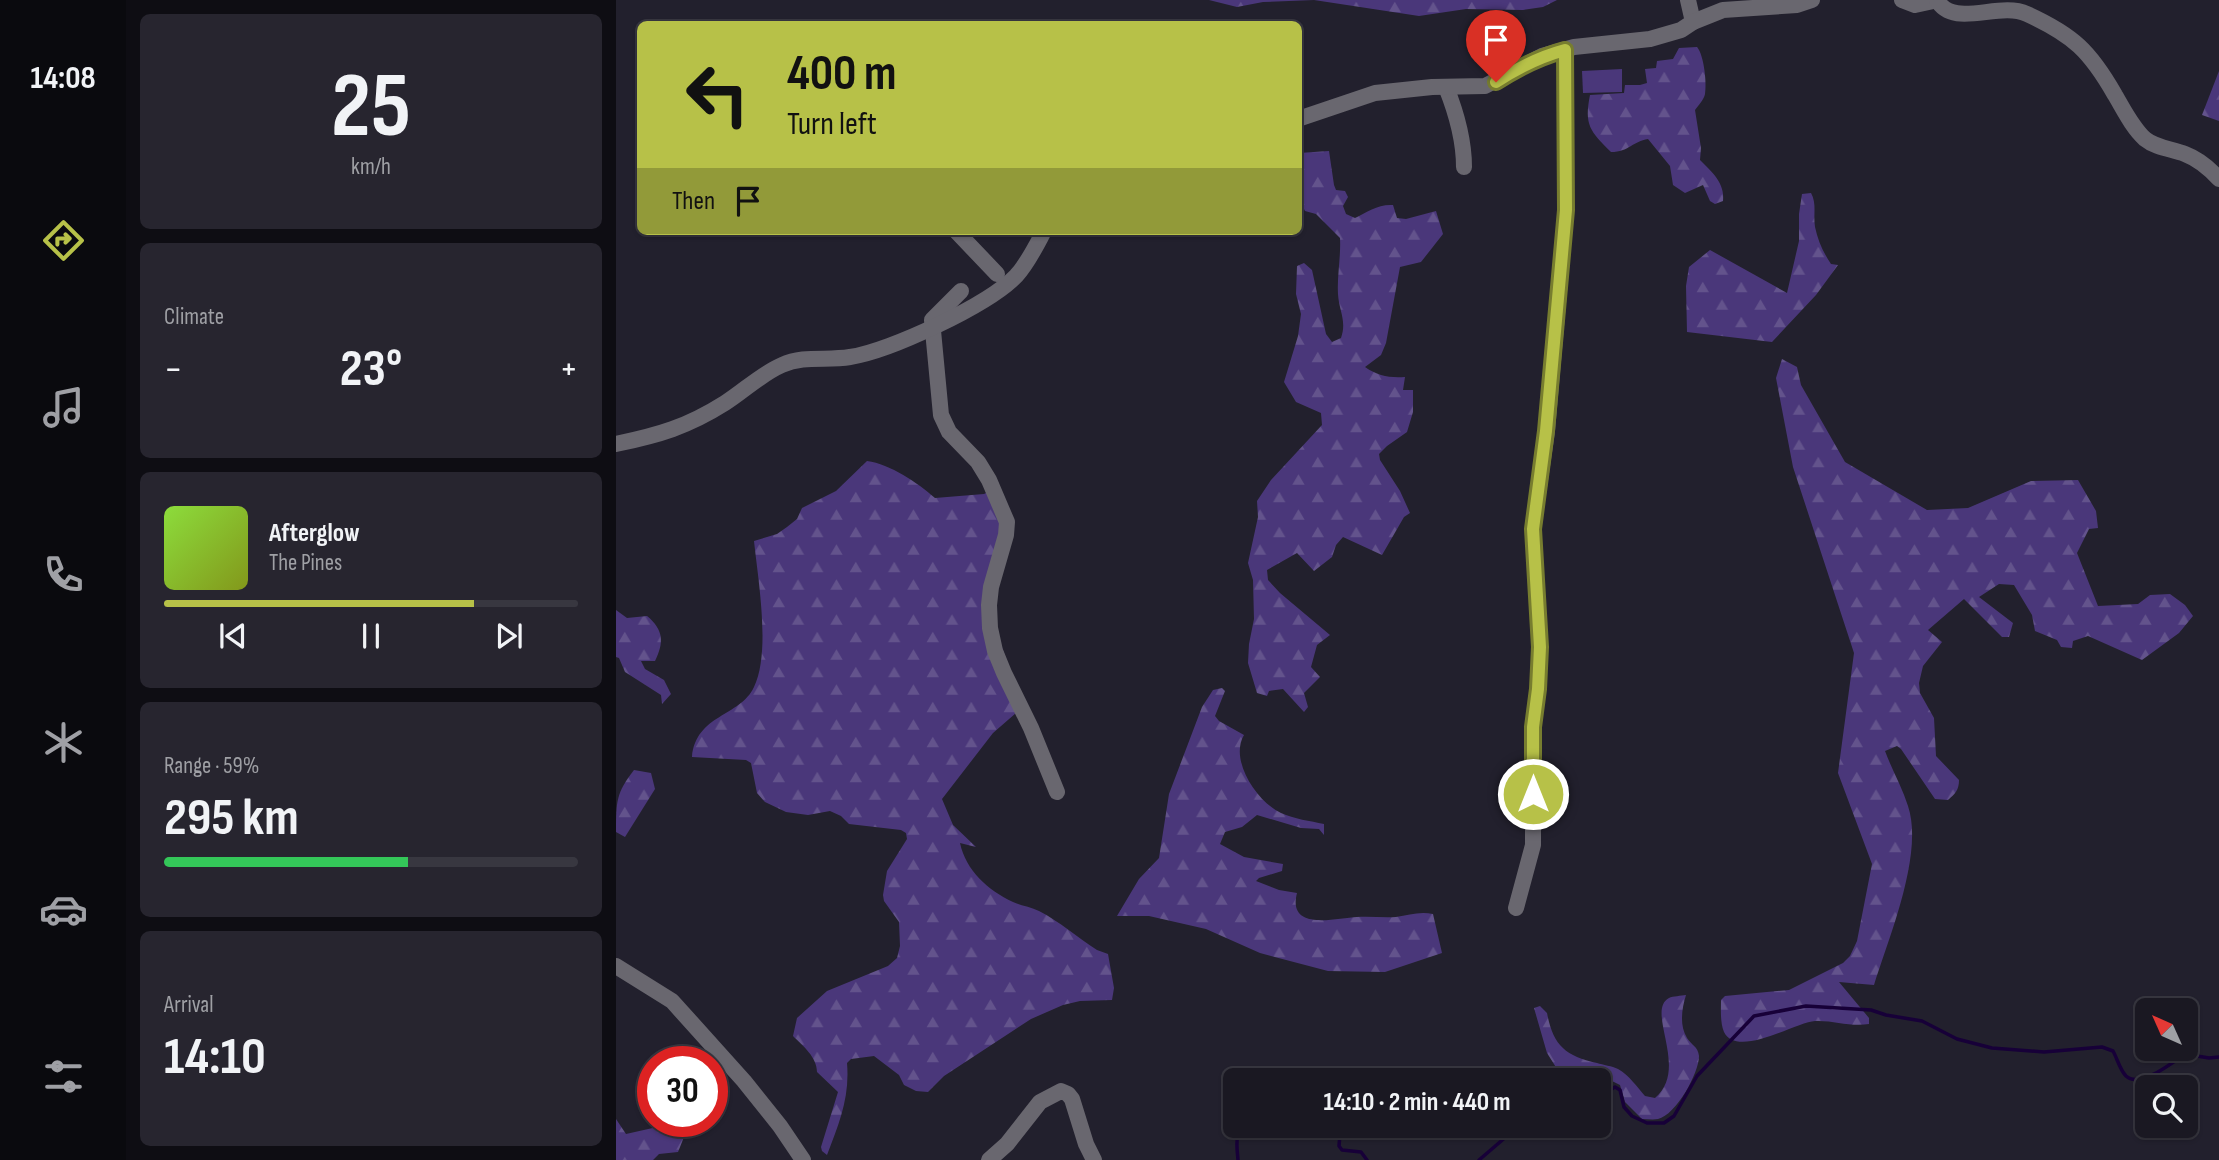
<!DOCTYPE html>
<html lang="en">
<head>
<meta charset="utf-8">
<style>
	body { margin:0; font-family:"Sofia Sans Condensed",sans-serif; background:#27252f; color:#f1f3f6; height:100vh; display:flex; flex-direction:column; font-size:26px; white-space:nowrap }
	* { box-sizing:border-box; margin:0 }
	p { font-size:23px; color:#9fa0a5 }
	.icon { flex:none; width:38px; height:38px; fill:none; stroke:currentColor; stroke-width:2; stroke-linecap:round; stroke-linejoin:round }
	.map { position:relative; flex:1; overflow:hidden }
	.details { display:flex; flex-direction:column; gap:14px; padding:14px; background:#0e0d13; width:490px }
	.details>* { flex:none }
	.top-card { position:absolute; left:21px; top:21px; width:665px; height:214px; border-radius:10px; box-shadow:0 2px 5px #0004,0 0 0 2px #383740; background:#b7c148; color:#111; overflow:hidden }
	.needle { width:46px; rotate:315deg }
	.buttons { position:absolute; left:1519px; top:998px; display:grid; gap:14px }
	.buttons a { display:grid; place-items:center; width:63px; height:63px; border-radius:10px; background:#1a1822; box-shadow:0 2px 5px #0004,0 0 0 2px #383740; font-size:35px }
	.speed { position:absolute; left:21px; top:1046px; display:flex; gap:14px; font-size:35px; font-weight:700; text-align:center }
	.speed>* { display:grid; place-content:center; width:91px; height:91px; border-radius:50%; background:#1a1822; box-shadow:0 2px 5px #0004,0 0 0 2px #383740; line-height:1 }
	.speed .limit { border:10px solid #d22; background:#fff; color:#111 }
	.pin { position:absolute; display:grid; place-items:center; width:60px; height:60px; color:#fff; margin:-72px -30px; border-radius:50% 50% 50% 0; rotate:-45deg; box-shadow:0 0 7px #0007 }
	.pin .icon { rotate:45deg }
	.me { position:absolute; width:77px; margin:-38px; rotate:0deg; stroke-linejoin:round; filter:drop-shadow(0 0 5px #0008) }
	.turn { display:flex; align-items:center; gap:24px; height:147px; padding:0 35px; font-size:32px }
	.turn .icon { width:91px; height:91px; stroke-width:2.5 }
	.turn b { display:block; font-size:49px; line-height:60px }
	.then { display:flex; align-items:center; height:66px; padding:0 35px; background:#0003; gap:14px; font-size:26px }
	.big { font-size:52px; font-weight:700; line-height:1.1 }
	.details .tile { flex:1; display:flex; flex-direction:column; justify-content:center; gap:10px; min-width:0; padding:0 24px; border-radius:10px; background:#27252f }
	.details .dial { align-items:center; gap:0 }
	.dial b { font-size:91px; line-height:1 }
	.song { display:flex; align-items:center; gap:21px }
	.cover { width:84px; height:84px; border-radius:10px; background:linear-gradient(135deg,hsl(90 70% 55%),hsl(70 70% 35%)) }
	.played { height:7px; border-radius:4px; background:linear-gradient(90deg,#b7c148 75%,#383740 75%) }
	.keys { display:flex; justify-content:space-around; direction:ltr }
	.heat { display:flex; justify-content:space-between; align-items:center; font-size:38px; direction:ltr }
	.charge { height:10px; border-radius:5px; background:linear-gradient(90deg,#34c759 59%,#383740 0) }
	.trip { position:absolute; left:607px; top:1068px; width:388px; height:70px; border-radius:10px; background:#1a1822; box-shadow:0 2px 5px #0004,0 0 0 2px #383740; font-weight:700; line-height:70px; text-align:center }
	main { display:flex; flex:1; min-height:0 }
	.dock { display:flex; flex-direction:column; width:126px; justify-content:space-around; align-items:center; background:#0a0a0e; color:#9fa0a5 }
	.dock .icon { width:49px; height:49px }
	.dock .active { color:#b7c148 }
	.dock b { font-size:32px; color:#f1f3f6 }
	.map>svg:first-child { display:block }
</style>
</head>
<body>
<main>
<nav class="dock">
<b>14:08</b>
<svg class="icon active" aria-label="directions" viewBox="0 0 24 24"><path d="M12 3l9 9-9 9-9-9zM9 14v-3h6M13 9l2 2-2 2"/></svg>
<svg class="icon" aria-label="music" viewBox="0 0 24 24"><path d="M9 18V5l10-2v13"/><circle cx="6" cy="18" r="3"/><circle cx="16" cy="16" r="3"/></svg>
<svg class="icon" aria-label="phone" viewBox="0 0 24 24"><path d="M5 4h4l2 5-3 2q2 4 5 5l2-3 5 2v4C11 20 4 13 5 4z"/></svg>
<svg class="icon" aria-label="climate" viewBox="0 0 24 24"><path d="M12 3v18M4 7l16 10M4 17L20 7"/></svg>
<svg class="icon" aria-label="car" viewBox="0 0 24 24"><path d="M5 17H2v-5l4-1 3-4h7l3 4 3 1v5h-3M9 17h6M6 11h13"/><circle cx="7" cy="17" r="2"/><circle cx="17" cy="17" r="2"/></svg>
<svg class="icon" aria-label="filters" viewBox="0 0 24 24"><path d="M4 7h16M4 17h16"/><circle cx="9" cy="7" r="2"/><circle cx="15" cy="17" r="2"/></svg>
</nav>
<section class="details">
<div class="tile dial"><b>25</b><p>km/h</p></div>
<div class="tile"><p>Climate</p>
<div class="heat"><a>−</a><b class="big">23°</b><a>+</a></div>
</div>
<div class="tile">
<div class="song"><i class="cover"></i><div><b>Afterglow</b><p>The Pines</p></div></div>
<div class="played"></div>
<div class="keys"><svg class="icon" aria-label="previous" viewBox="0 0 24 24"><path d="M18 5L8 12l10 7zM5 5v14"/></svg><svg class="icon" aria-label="pause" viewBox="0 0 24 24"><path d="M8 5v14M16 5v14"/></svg><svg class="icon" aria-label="next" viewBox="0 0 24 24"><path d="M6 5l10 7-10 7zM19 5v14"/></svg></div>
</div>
<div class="tile"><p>Range · 59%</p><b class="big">295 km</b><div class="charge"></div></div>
<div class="tile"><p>Arrival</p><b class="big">14:10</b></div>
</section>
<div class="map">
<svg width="1603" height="1160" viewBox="0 0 1603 1160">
	<defs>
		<pattern id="forest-firs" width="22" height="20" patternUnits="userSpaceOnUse" patternTransform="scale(1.75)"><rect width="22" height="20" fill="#4a377a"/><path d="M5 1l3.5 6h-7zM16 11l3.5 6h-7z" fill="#63538c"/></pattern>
	</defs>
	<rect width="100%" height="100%" fill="#22202d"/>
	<!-- forest -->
	<g fill="url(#forest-firs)">
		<path d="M593,0h348l-14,7 -20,3 -57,-1 -47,7 -105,-16 -51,2 -26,5z"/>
		<path d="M1081,47c7,8 10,36 8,47 -1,5 -6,11 -10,16l6,38 -1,12c12,12 25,23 23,41l-8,3 -5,-3 -7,-16 -18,8 -12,-8 -3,-19 -22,-27c-15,2 -19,13 -37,13 -21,-21 -27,-27 -21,-57l34,-2 1,-8h15l7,-2 -2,-14 11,-1 1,-7 16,-2 6,-11z"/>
		<path d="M1603,71v50l-17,-6z"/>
		<path d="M713,151l5,34 2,5 9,1 3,6 -5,9 3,8 9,4c12,-6 23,-14 38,-13l4,13 9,1 30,-8 7,23 -22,28 -21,5 -14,76 -5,12 -16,12c13,9 24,11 40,10l-2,13h10v22l-6,20 -20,14 -8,8 1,6 20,31 10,22 -6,4 -22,38 -39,-18 -7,8 -4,12 -18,14 -17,-18 -30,17 1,10 12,13 50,42 -13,10 -6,22 9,10 -16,16 4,14 -4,5 -21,-23 -14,2 -2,5 -10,-3 -9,-30 1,-19 5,-25 -1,-39 -5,-17 10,-46 -1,-16 14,-21 51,-55 -1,-12 -25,-11 -12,-20 14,-46 3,-22 -5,-20 1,-28 7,-3 8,7 14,64 6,8 9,-4c6,-17 -2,-27 -3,-44 -1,-19 3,-37 2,-56l-24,-24 -11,-3 -6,-12v-46z"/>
		<path d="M1195,193c6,11 2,21 4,34 3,14 8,25 16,37l7,1 -22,30 -44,47 -85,-10 -1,-46 3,-19 21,-17 77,43 12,-52v-27l3,-20z"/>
		<path d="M1166,359l15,8 4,18 44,77 82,48 41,-2 63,-27 47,-1 18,31 2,17 -9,1 -12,24 21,53 40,-2 12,-9 20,-1 15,11 8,11 -14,17 -37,27 -54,-24 -15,5 -1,7 -11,-1 -4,-7 -22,-9 -3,-16 -18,-30 -15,-1 -20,13 34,26 -4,14h-7l-38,-38 -36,31 14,12 -19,24 -4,17 1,10 14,25 2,38 23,24c0,10 -4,14 -11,20l-13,-1 -34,-50 -4,-3 -12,5c7,19 17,36 23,55 16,48 -19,131 -34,179l-35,-3 30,36v6c-19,3 -36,-4 -54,-3 -19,1 -78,38 -91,11 -4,-10 -3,-22 -3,-32l4,-4 64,-6 54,-27 7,-7 7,-15 15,-77 -34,-91 16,-120 -61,-186 -17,-89z"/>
		<path d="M251,461c23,3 51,22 68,37l49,-4 12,-6 16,34 -20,97 31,88 -30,26 -51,66 11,26 23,22 -16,-4c6,28 28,47 53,59 8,4 18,5 26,9 20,10 39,27 58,39l11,4 6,34 -2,12 -32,1 -17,4 -32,14 -87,57 -16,16 -12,-1 -12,-6 -5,-10 -25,-19 -23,3 -4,4c3,34 -8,61 -20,92l-5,-4 -1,-4 17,-55 -21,-20c0,-15 -14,-26 -24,-36l4,-18 30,-27 61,-25 9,-8 3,-12 -1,-24 -15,-21 -1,-6 4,-24 20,-32 -1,-6 -5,-3 -52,-6 -8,-8 -11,-5 -22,4 -22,-3 -21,-10 -8,-9 -6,-30 -5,-3 -54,-3c4,-43 48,-40 62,-70 17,-35 4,-108 0,-146l23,-7 10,-7 10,-8 5,-11 34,-17z"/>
		<path d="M0,610l11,8 20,-2c17,14 17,27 8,45h-14l4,8 19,11 7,14 -9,10 -1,-9 -36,-23 -6,-14 -3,-1z"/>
		<path d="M606,688l3,3 -10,25 4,5 25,14c-15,25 13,67 37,78 13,6 29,8 43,11v11l-5,-6 -18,-1 -44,-13 -15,12 -17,5 -5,12 24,13 39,7 -1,7 -23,7 -3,3 23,9 18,3c-10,39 39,25 60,24 13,-1 26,1 39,0 13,-2 24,-6 37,-3l9,39 -57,19 -57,-1 -68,-18 -54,-24 -57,-13h-32l22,-37 20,-21 10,-64 33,-87 11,-17z"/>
		<path d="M18,770l17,3 4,16 -30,48 -9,-5c0,-30 0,-39 18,-62z"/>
		<path d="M1070,995c-4,13 -7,30 1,43 4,7 11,8 12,18 0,17 -23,59 -41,63 -5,1 -11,0 -16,0l-17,-17 -5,-17 -10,-5 -10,7v-7h-36l-17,-27 -13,-45 6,-2 7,7c6,32 18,43 50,50 6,2 15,3 21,6 11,6 19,18 27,27l10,2c35,-29 -10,-87 14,-100 4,-2 12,-2 17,-3z"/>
		<path d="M0,1119l10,15 49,-11 9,14 -6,15 -19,2 -6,6h-37z"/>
	</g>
	<!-- park -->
	<path fill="#4a377a" d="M1006,69v23l-39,1 -1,-22z"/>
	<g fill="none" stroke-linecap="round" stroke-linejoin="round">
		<!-- stream -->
		<g stroke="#170038" stroke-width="3.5">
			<path d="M984,1096l15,-9 5,3 4,17 8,9 15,7h17l10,-7 23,-40 57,-60 52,-10 65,4 15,5 36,6 35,18 35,9 52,4 58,-5 11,4c4,7 7,19 13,25 14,13 47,-14 59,-22l24,4 10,-1"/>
			<path d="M719,1125l5,9 -1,12 3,4 19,2 6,8"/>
			<path d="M622,1160c-1,-15 -5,-27 11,-35"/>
			<path d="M863,1160l28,-24 34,1 12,-12"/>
		</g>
		<!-- minor -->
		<g stroke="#69676f" stroke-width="16">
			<path d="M1072,0l5,22"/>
			<path d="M1286,0l13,5 23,-5"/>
			<path d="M1321,0c16,29 62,1 90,14 46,21 63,37 88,81 9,15 17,32 30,44 11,9 27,10 40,15 13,5 25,15 34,25"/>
			<path d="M830,87c10,25 18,53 18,80"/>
			<path d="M682,119l77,-26 57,-6 53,-1 57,-30 32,-9 76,-8 31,-9 12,-8 30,-12 74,-5 15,-5"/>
			<path d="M340,231l41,43"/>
			<path d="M345,291l-29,29 9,95 8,17 29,30 11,18 18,42 -1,13 -15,52 -2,18 1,23 5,23 9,22 27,55 26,64"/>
			<path d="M0,444c43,-9 71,-17 109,-41 19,-12 36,-29 57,-38 22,-10 45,-4 68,-8 40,-6 138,-52 166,-81 12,-13 20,-30 28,-45"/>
			<path d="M900,908l17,-63v-118l5,-38 2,-42 -7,-118 14,-98 19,-221 -1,-160"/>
			<path d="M0,966l56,35 72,80 36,45 23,34"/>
			<path d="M373,1160l18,-16 33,-42 21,-11 7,3 4,5 14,45 8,16"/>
		</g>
	</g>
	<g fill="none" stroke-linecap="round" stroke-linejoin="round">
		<!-- route casing -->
		<g stroke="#777d2f" stroke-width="18">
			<path id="route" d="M880,82c23,-15 43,-25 69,-32l1,160 -20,221 -13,98 7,118 -2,42 -5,38v67"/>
		</g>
		<!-- route -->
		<use href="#route" stroke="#b7c148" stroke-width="12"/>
	</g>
</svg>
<div class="buttons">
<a><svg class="needle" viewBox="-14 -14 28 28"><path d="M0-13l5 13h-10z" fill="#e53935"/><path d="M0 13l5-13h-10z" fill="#9fa0a5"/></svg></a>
<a><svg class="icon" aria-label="search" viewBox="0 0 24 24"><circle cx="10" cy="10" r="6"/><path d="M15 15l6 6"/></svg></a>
</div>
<div class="speed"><div class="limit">30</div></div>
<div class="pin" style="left:880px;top:82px;background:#d93025"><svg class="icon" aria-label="arrive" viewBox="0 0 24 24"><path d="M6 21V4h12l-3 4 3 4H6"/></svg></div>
<svg class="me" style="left:917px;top:794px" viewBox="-20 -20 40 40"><circle r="17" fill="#b7c148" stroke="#fff" stroke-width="3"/><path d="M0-11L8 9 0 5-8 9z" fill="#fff"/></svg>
<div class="trip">14:10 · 2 min · 440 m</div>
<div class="top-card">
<div class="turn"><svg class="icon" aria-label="left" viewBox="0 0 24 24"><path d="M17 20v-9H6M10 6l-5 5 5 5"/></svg><div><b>400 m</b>Turn left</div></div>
<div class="then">Then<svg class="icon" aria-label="arrive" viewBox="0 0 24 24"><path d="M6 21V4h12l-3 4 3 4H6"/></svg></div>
</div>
</div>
</main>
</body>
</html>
